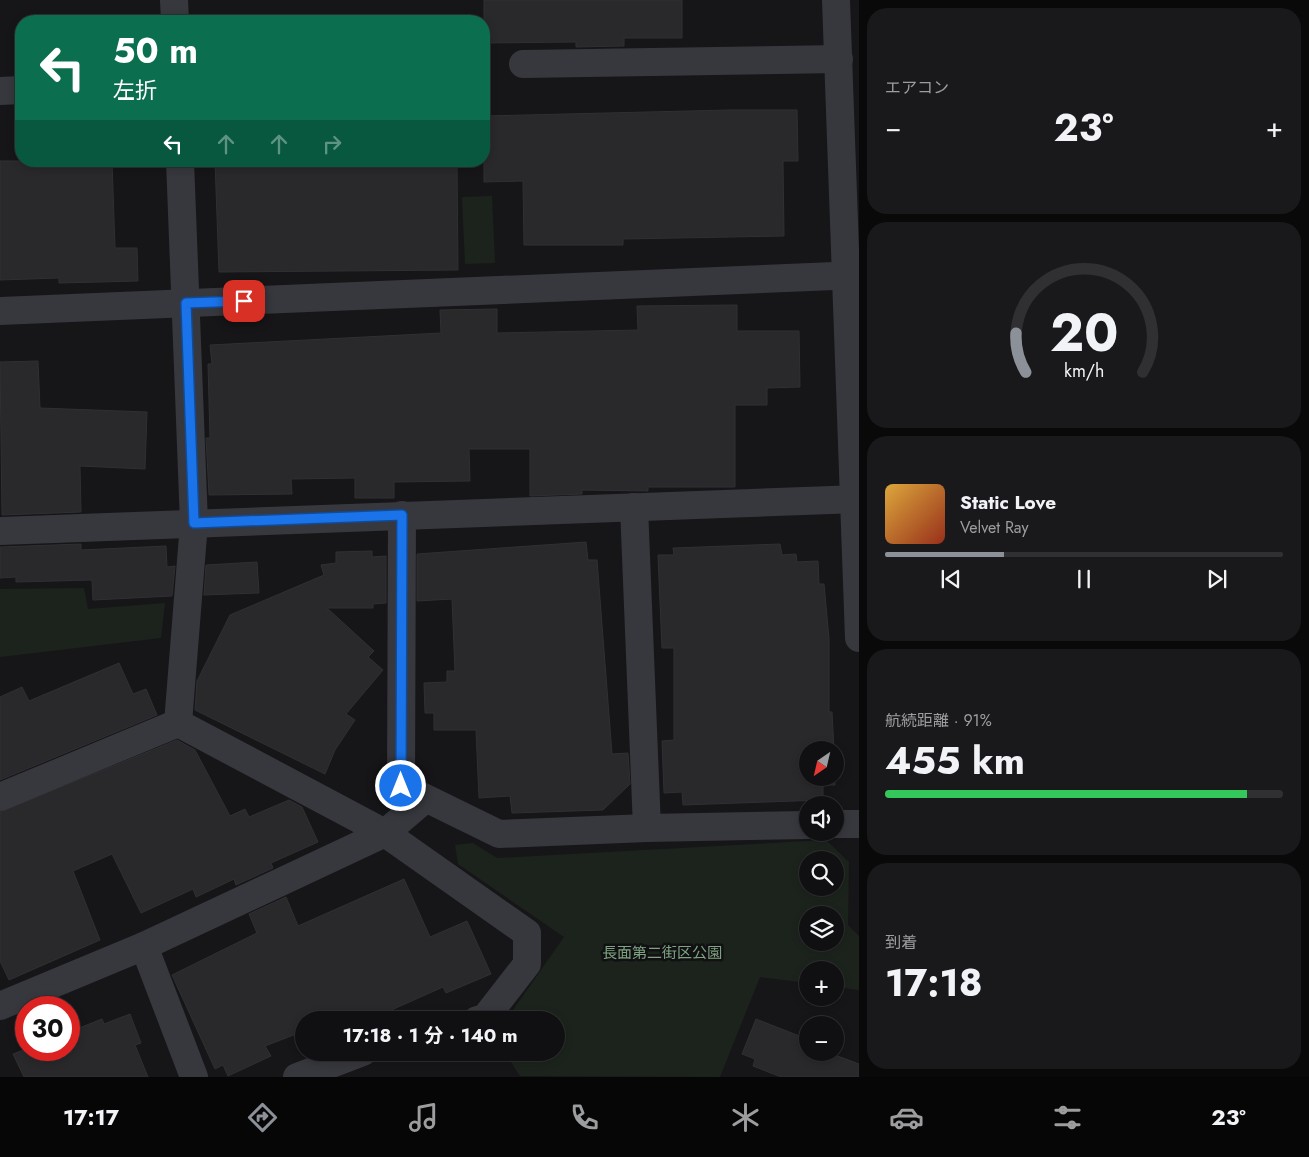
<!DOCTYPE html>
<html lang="ja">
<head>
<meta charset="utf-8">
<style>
	body { margin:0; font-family:Jost,"Noto Sans JP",sans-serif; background:#19191b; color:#f1f3f6; height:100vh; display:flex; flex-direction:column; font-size:19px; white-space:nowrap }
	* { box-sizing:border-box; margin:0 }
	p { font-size:16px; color:#9c9d9f }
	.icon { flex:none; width:28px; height:28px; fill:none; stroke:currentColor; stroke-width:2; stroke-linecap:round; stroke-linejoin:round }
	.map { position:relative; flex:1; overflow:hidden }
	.details { display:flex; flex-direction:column; gap:8px; padding:8px; background:#09090a; width:450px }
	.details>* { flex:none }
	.hud { position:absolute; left:15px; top:15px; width:475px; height:152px; border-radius:20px; box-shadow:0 2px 8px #0003,0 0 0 1px #303032; background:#0b6e4f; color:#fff; overflow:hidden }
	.needle { width:32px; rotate:214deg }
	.fabs { position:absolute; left:799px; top:741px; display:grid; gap:10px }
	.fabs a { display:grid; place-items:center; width:45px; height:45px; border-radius:50%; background:#101012; box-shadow:0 2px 8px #0003,0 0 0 1px #303032; font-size:25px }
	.speed { position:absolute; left:15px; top:996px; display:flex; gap:10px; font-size:25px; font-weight:700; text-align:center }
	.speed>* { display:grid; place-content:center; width:65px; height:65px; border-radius:50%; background:#101012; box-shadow:0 2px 8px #0003,0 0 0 1px #303032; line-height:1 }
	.speed .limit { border:8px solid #d22; background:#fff; color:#111 }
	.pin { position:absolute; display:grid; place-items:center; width:42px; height:42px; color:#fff; margin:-21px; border-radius:10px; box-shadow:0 2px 8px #0006 }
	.me { position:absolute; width:55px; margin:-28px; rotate:0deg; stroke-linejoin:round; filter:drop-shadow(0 0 4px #0008) }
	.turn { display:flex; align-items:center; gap:18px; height:105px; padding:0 15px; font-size:22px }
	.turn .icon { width:65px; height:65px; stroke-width:2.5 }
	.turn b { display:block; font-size:35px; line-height:42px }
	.lanes { display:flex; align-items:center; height:48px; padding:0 15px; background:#0003; justify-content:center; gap:25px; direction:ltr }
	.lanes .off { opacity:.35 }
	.big { font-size:38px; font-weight:700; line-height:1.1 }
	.details .card { flex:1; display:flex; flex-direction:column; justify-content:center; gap:8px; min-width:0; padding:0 18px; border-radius:20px; background:#19191b }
	.details .dial { align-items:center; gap:0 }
	.dial svg { height:130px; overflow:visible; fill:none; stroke:#303032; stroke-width:7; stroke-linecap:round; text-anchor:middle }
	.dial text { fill:#f1f3f6; stroke:none }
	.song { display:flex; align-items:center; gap:15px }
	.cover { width:60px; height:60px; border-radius:8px; background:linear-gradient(135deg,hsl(40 70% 55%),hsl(10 70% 35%)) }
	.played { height:5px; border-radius:2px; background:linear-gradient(90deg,#8c9099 30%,#303032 30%) }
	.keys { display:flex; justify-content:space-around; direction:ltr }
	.heat { display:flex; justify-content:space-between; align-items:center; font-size:28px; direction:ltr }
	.charge { height:8px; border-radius:4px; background:linear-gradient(90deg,#34c759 91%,#303032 0) }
	.trip { position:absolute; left:295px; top:1011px; width:270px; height:50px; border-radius:25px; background:#101012; box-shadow:0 2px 8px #0003,0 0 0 1px #303032; font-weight:700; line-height:50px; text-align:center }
	.tab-bar { display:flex; height:80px; justify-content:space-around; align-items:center; background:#060607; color:#9c9d9f }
	.tab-bar .icon { width:35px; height:35px }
	.tab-bar .current { color:#8c9099 }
	.tab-bar b { font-size:22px; color:#f1f3f6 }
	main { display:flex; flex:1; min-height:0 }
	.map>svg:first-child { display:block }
</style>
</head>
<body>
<main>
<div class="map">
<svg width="859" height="1077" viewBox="0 0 859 1077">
	<rect width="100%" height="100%" fill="#161618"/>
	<!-- green -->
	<g fill="#1c231d" fill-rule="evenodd">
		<path d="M492,196l3,67 -30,1 -3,-67z"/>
		<path d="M84,588l4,21 77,-6 -4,35 -161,19v-68z"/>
		<path d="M826,840l23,22 -1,63 11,11v54l-24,-3v-17h-27l-1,13 -47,-6 -40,100 -200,-1 -15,-23 51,-1v-32h-50l58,-83 -106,-73 -3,-19 18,-2 24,15zM808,860h27v28h-27zM808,915h27v27h-27z"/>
	</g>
	<!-- building -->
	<g fill="#29292c" stroke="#303034">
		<path d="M484,0h198v38h-58v8l-48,1v-5l-92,1z"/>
		<path d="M729,110h68l1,51h-15l1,75 -161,3v6h-99l-1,-64 -39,1v-66z"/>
		<path d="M0,161h112l3,87h22l1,33 -79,2v-5l-59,2z"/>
		<path d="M215,161h242l1,109 -239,2z"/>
		<path d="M737,305v26h62l1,56 -33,1v17h-32v82h-87v4l-66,-1v4l-52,2v-47h-61l1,32 -76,1v16h-39v-20l-64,1 1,15 -83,1 -3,-57h4l-2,-74h4l-2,-19 231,-12 -1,-23 57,-1v24l141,-3 -1,-24z"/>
		<path d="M38,361l2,47 107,4 -2,57 -65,-3 1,46 -79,3 -2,-153z"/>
		<path d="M586,542l2,18h9l15,194 16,-1 2,31 -27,26 -91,3 -2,-17 -31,2 -3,-68h-42v-17h-9l-1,-30 23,-1v-11h8l-3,-72 -35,2v-47z"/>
		<path d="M81,544v6l85,-4 1,21 8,-1 -3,30 -79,4 -1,-20 -76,2v-5l-16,1v-31z"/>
		<path d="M780,544l2,11 14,-1 1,8 21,-1 1,23h5l5,55v73h3l2,38h-26v28h27v7h-12v15l-140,5 -1,-13 -18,1 -2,-52 12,-1v-92h-12l-4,-93h16l-1,-7z"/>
		<path d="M372,551v6l14,-1v47l-13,1v4h-46l47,43 -6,6 15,13 -37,44 9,6 -20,30 -10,24 -130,-64 2,-29 33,-66 94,-40 -3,-10 15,-2v-11z"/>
		<path d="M257,562l2,31 -55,2 2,-30z"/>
		<path d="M119,663l14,31 13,-5 11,26 -157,65v-83l22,-10 7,14z"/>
		<path d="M177,740l18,10 35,66 15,-7 4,8 40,-17 13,7 16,35 -47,21 2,5 -37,17 -2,-6 -38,18 -3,-8 -52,24 -29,-59 -39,17 27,69 -91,40 -9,-19v-149z"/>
		<path d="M404,879l26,58 37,-16 24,53 -45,19 -3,-6 -74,33h-65v11l-39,15 6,10 -43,20 -5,-11 -8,4 -43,-94 85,-42 -8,-19 37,-17 12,29z"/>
		<path d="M130,1014l11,29 -6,2 13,32h-124l-11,-23 13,-5 43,1v-18l33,-13 2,5z"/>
		<path d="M756,1019l51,20 -1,6 2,7h19l32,12v13h-78l-28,-11 2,-7 -13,-5z"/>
	</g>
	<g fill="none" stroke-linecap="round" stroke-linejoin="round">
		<!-- street -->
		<g stroke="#37383d" stroke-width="28">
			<path d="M174,0l1,21"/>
			<path d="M836,0l23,638"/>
			<path d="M523,64l316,-5"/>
			<path d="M0,91l21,-1"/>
			<path d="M0,311l859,-36"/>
			<path d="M634,507l13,321"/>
			<path d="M402,515l-1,271 98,48 148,-6 161,-3"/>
			<path d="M0,531l859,-32"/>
			<path d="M178,723l16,-200 -14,-362"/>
			<path d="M178,723l207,110 142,100v31l-42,54 -8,2"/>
			<path d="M0,797l178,-74"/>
			<path d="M835,824h24"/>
			<path d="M144,946l241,-113 40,-34"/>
			<path d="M0,1006l144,-60 50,131"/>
			<path d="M297,1077l66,-25"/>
		</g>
	</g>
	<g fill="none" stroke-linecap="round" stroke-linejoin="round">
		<!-- route casing -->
		<g stroke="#114b97" stroke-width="12">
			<path id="route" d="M244,301l-58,2 8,220 208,-8 -1,271"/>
		</g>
		<!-- route -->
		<use href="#route" stroke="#1a73e8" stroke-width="9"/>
	</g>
	<g text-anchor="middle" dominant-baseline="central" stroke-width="5" stroke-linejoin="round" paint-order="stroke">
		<!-- park labels -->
		<g font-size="15" fill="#7fa381" stroke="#111113">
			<text x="662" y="953">長面第二街区公園</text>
		</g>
	</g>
</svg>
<div class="fabs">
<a><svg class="needle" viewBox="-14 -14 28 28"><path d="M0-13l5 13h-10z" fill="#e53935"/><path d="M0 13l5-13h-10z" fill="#9c9d9f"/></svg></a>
<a><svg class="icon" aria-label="sound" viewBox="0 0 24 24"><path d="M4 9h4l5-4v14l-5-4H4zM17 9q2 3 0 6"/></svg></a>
<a><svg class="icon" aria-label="search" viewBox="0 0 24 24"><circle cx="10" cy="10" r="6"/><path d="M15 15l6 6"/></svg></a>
<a><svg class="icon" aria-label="layers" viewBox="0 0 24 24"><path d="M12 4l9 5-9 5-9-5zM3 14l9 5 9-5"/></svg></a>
<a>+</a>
<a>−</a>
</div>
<div class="speed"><div class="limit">30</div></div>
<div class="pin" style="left:244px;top:301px;background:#d93025"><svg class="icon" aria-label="arrive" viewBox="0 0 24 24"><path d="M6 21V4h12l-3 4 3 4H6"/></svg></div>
<svg class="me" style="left:401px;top:786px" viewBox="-20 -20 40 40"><circle r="17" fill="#1a73e8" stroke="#fff" stroke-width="3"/><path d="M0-11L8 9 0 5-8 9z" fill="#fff"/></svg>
<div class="trip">17:18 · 1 分 · 140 m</div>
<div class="hud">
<div class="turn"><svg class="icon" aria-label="left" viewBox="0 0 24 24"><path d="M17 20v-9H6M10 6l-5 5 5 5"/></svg><div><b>50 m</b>左折</div></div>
<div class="lanes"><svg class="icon" aria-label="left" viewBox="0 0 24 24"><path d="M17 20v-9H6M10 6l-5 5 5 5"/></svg><svg class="icon off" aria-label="ahead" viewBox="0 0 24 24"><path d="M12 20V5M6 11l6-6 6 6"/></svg><svg class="icon off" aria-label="ahead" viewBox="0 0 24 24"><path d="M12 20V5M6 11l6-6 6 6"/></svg><svg class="icon off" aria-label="right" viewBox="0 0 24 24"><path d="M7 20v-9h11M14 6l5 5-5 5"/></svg></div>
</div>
</div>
<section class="details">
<div class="card"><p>エアコン</p>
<div class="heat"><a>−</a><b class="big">23°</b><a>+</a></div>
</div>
<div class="card dial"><svg viewBox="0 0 100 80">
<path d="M14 69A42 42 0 1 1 86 69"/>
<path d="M14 69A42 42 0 0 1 8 45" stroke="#8c9099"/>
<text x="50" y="56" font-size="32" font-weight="700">20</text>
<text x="50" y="72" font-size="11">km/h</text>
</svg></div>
<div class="card">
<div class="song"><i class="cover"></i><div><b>Static Love</b><p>Velvet Ray</p></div></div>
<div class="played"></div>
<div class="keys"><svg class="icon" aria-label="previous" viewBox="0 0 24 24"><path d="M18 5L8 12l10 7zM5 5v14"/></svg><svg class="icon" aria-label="pause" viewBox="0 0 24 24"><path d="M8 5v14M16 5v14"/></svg><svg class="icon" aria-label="next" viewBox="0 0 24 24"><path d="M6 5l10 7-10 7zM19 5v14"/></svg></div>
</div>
<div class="card"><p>航続距離 · 91%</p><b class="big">455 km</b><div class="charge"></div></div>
<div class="card"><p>到着</p><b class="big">17:18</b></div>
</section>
</main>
<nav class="tab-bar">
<b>17:17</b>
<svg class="icon current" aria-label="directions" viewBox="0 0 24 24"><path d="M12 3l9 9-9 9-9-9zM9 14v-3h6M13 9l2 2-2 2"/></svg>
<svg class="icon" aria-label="music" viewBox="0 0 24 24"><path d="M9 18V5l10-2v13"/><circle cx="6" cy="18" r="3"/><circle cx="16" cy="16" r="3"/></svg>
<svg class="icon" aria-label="phone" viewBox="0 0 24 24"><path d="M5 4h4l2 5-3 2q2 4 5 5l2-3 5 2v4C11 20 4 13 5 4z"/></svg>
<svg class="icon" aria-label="climate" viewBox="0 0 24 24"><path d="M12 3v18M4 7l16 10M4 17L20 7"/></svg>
<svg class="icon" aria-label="car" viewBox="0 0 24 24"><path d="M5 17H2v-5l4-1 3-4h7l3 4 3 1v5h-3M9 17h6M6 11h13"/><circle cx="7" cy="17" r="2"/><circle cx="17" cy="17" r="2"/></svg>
<svg class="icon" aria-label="filters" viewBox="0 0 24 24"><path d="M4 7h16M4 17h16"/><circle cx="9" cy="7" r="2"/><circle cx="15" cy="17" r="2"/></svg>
<b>23°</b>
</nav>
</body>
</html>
